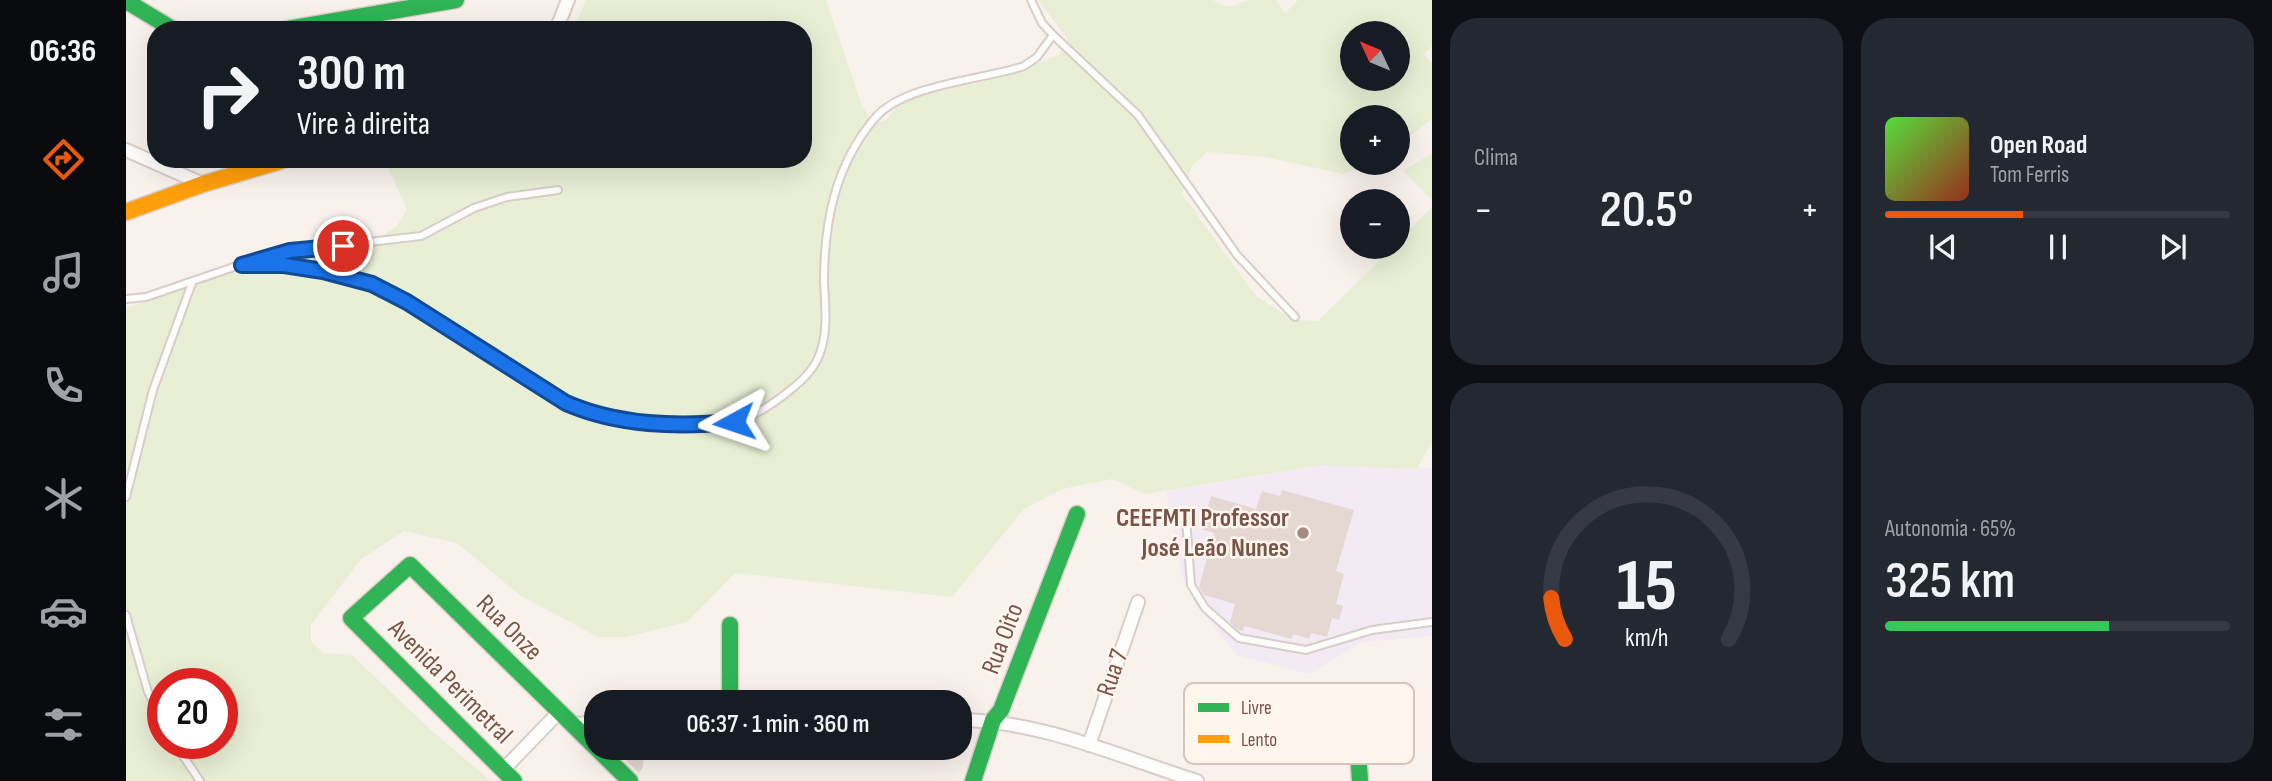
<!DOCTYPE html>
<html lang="pt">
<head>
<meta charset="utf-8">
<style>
	body { margin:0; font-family:"Sofia Sans Condensed",sans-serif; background:#242831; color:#f1f3f6; height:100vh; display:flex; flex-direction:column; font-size:26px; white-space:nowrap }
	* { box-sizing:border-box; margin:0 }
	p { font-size:23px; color:#9ea1a6 }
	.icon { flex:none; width:38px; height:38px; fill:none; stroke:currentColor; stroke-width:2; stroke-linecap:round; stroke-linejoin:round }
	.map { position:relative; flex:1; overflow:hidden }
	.panel { display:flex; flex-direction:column; gap:18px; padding:18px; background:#0d0f14; width:840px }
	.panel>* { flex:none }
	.top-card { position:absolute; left:21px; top:21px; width:665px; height:147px; border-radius:28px; box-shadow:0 7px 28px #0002; background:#171b24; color:#f1f3f6; overflow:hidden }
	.needle { width:46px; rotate:314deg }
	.fabs { position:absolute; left:1214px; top:21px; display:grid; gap:14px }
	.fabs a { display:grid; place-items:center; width:70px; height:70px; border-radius:50%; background:#171b24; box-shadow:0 7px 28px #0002; font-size:35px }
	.speed { position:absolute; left:21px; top:668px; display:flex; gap:14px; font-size:35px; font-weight:700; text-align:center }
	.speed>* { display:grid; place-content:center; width:91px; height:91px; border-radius:50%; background:#171b24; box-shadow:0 7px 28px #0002; line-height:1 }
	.speed .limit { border:10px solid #d22; background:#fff; color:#111 }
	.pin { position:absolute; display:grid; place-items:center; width:60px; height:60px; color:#fff; margin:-30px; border:4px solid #fff; border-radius:50%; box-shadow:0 2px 7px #0007 }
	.me { position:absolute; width:77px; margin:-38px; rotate:265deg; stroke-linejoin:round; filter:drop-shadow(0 0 5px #0008) }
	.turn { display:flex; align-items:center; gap:24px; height:147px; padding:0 35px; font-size:32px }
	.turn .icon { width:91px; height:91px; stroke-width:2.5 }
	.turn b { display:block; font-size:49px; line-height:60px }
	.big { font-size:52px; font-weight:600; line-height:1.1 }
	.panel .tile { flex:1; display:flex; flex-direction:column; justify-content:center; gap:10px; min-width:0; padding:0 24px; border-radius:28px; background:#242831 }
	.panel .dial { align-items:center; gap:0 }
	.dial svg { height:182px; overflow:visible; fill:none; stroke:#363941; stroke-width:7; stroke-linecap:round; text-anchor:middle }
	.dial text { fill:#f1f3f6; stroke:none }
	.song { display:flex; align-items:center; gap:21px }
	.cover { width:84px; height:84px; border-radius:10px; background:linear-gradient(135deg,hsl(110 70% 55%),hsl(10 70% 35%)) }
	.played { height:7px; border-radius:4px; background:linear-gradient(90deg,#ea580c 40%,#363941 40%) }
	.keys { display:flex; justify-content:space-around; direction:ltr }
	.heat { display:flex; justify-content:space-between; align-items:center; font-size:38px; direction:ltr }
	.charge { height:10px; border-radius:5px; background:linear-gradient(90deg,#34c759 65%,#363941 0) }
	.panel .tiles { flex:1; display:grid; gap:18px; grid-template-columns:repeat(2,1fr) }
	.trip { position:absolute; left:458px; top:690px; width:388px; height:70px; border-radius:28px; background:#171b24; box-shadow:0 7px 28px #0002; font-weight:600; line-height:70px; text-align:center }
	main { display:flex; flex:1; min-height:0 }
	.dock { display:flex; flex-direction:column; width:126px; justify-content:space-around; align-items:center; background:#090b0e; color:#9ea1a6 }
	.dock .icon { width:49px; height:49px }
	.dock .on { color:#ea580c }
	.dock b { font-size:32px; color:#f1f3f6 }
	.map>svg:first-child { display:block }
</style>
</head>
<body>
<main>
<nav class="dock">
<b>06:36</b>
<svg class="icon on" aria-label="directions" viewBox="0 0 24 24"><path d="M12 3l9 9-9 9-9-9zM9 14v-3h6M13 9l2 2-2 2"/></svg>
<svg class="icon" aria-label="music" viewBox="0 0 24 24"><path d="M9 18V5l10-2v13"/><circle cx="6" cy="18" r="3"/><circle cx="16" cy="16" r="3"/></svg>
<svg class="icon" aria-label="phone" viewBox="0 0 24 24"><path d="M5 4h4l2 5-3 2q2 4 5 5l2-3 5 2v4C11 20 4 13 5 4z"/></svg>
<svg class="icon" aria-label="climate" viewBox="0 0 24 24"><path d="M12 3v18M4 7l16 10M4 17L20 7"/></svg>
<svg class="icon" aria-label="car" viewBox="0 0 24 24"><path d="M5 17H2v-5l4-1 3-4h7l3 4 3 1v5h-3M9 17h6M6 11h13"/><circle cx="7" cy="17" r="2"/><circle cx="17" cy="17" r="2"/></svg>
<svg class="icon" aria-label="filters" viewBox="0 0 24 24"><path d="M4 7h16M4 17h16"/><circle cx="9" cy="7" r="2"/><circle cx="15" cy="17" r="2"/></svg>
</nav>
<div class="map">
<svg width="1306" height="781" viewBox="0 0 1306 781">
	<rect width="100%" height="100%" fill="#f9f2ec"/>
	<!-- education -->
	<path fill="#f3eaf4" d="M1195,465l111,3v168l-70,6 -53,32 -72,-19 -43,-53 -12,-27 -16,-84z"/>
	<!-- green -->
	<g fill="#e8efd5" fill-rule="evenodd">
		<path d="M460,0h240l36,106 12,17 12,-3 16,-20 101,-23 56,-22 7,-8 1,-9 -29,-38h175c21,13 21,2 39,0 8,0 16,0 24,0l9,13 13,-13h134v46l-8,8 8,9v56l-34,26v-28h-45v46h21l-31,11 -78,-17 -58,-5 -15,14 -10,28 74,102 37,24 25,1 75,-74h5v-6l34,-34v234l-15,28 -96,-4 -176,29 -33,-15 -50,10 -38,20 -72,88 -217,-24 -48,49 -60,15h-29l-77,-41 -64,-53 -53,-12 -43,28 -50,66v16l12,12 29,2 80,76 59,50h-365v-473l99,-35 44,-11 94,-14 34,-22 10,-17 -23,-50h419v-129h-230zM1227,33h45v46h-45zM37,684h59v60h-59z"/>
		<path d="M1306,153v47l-29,-29z"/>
	</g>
	<!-- building -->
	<g fill="#e5d8d3">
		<path d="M1156,490l72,20 -18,61 8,3 -8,30 7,2 -4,14 -7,-2 -5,19 -16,-4 -2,6 -16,-5 -1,5 -48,-13 -1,5 -5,-1 -8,-8 5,-18 -31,-9 -5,-8 15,-54 -13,-4 10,-33 45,13 6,-18 18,5z"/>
		<path d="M487,747h31l-1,20 -4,6z"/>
	</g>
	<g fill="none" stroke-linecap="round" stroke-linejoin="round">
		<!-- lane casing -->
		<g stroke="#d8cdc8" stroke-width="10">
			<g id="lane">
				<path d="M905,0l11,23 11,12 85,80 99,140 58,62"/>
				<path d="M116,265h42l88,19 35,18 159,101c43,18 122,30 168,19 20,-5 39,-18 55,-31 14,-11 27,-23 32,-41 7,-21 4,-46 3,-68 0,-60 11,-117 51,-164 29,-34 107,-38 149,-52l13,-9 16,-22"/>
				<path d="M0,299l20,-2 114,-39 31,-7 130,-15 53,-28 33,-11 51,-7"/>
				<path d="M0,497l27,-107 39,-107"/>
				<path d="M1060,518l5,67 14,23 34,30 67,12 66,-20 60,-8"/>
				<path d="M0,615l22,77 15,28"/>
				<path d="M49,744l25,37"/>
			</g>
		</g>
		<!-- street casing -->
		<g stroke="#d8cdc8" stroke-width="16">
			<g id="street">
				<path d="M430,30l12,-30"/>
				<path d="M0,150l77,34"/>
				<path d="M835,720c81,1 159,37 236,61"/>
				<path d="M445,724l26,-1"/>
				<path d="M963,745l49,-143"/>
				<path d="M377,770l56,-58"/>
			</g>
		</g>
		<!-- fast casing -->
		<g stroke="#dacec9" stroke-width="19">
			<g id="fast">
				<path d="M0,1l48,29"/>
				<path d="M156,30l174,-30"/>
				<path d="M604,625v77"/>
				<path d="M1228,693l6,88"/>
				<path d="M388,781l-163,-163 59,-53 220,216"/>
				<path d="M847,781l20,-61 8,-10 76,-196"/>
			</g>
		</g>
		<!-- slow casing -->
		<g stroke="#dacec9" stroke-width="19">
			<path id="slow" d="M0,212l77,-28 84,-25"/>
		</g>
		<!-- lane -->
		<use href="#lane" stroke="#fefdfc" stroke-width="6"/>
		<!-- street -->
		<use href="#street" stroke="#fefdfc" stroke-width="12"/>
		<!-- fast -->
		<use href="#fast" stroke="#30b455" stroke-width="16"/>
		<!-- slow -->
		<use href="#slow" stroke="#ff9f0a" stroke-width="16"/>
	</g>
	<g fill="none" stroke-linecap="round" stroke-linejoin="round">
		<!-- route casing -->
		<g stroke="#114b97" stroke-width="18">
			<path id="route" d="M217,246l-53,5 -48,14h42l39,6 49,13 35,18 159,101c53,23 111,24 168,19"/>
		</g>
		<!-- route -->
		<use href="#route" stroke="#1a73e8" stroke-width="12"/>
	</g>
	<!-- markers -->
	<circle fill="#a68b82" stroke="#fff6ee" stroke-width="2.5" cx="1177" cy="533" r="7"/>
	<g text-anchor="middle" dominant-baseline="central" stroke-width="5" stroke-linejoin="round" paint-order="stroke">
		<!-- poi labels -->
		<g font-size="26" font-weight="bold" fill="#7a5349" stroke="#fff6ee" text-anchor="end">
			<text x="1163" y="518">CEEFMTI Professor<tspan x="1163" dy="30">José Leão Nunes</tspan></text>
		</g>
		<!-- street labels -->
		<g font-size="26" fill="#7a5349" stroke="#fff6ee">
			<text transform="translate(383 628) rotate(45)">Rua Onze</text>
			<text transform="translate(877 639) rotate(-69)">Rua Oito</text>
			<text transform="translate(987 673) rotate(-71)">Rua 7</text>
			<text transform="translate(324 682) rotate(45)">Avenida Perimetral</text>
		</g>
	</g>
	<!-- legend -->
	<rect x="1058" y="683" width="230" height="81" rx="10" fill="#fff6ee" stroke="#d7c5bc" stroke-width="2"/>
	<rect x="1072" y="703" width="31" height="9" fill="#30b455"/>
	<rect x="1072" y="735" width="31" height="8" fill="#ff9f0a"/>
	<g font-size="19" fill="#7a5349">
		<text x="1115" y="714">Livre</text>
		<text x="1115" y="746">Lento</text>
	</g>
</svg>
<div class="fabs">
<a><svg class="needle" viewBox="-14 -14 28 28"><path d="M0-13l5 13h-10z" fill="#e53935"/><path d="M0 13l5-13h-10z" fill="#9ea1a6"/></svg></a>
<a>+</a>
<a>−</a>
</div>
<div class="speed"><div class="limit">20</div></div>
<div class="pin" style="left:217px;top:246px;background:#d93025"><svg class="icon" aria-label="arrive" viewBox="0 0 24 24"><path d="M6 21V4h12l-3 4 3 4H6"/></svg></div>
<svg class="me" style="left:608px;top:422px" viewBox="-20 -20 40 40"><path d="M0-17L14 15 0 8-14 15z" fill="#1a73e8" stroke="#fff" stroke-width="4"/></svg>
<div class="trip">06:37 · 1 min · 360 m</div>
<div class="top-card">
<div class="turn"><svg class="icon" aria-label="right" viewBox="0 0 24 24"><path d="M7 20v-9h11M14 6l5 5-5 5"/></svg><div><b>300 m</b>Vire à direita</div></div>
</div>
</div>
<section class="panel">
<div class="tiles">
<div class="tile"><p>Clima</p>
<div class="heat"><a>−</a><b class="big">20.5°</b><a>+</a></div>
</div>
<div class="tile">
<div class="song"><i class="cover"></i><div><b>Open Road</b><p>Tom Ferris</p></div></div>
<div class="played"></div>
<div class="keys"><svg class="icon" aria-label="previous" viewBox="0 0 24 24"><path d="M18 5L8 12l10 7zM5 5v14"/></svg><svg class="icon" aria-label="pause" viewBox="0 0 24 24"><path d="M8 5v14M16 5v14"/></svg><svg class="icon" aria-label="next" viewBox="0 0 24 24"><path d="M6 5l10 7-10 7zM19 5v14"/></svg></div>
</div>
<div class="tile dial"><svg viewBox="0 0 100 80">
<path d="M14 69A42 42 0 1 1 86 69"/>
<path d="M14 69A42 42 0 0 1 8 51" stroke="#ea580c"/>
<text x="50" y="56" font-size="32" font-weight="700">15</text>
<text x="50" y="72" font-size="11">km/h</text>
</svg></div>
<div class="tile"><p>Autonomia · 65%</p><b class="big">325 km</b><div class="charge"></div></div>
</div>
</section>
</main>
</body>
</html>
